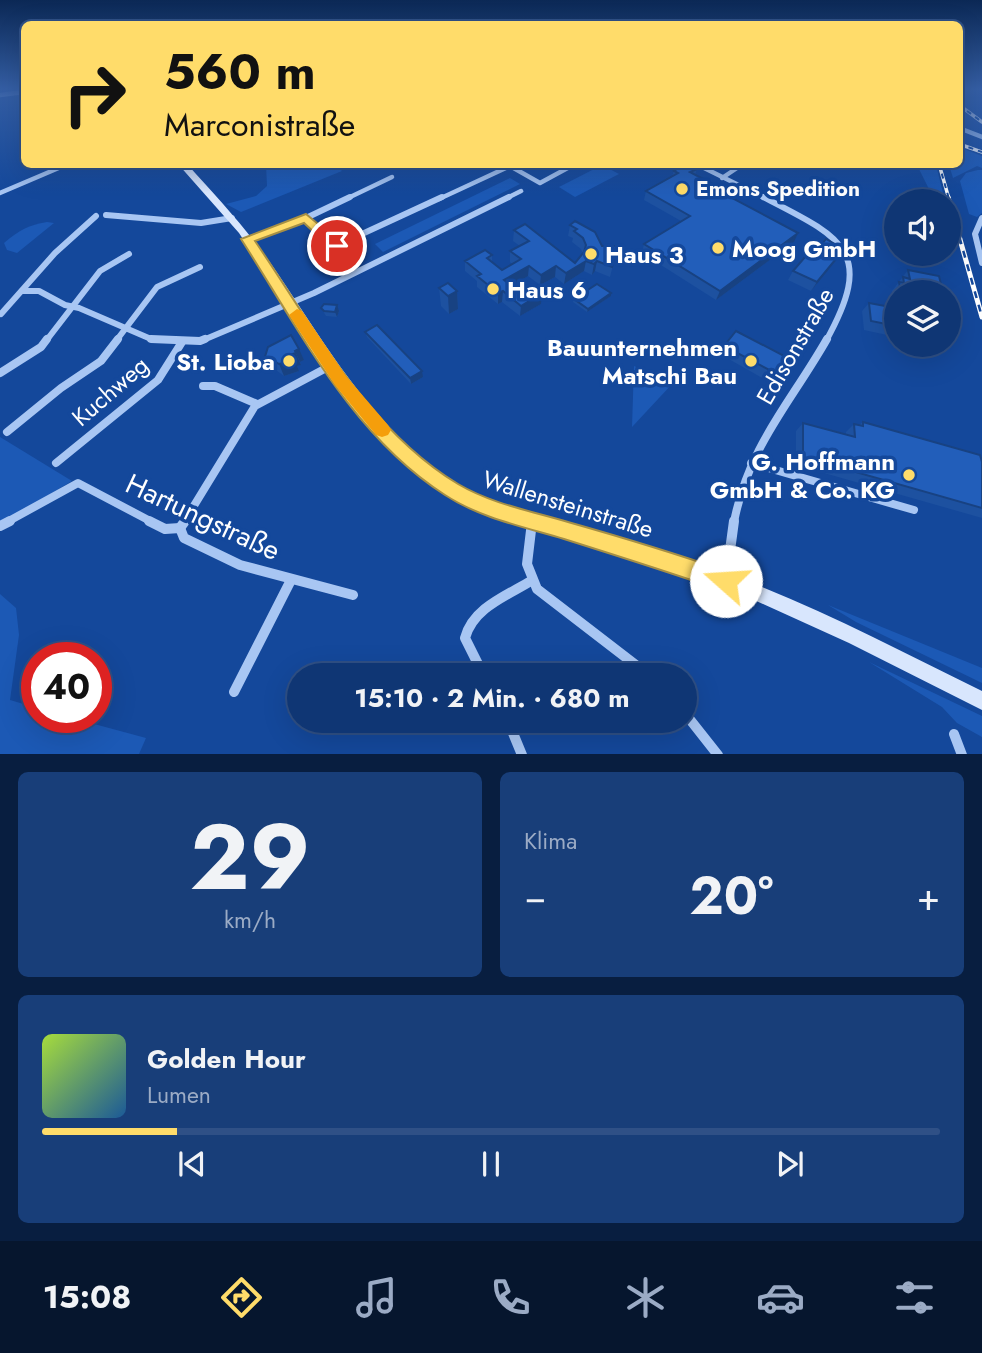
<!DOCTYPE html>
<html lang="de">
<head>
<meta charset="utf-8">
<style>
	body { margin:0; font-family:Jost,sans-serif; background:#183e79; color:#f1f3f6; height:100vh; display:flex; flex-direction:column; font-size:26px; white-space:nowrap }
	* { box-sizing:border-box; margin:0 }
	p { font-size:23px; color:#9babc5 }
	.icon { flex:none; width:38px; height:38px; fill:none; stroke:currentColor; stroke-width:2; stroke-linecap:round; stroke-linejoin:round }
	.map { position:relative; height:754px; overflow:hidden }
	.panel { display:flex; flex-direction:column; gap:18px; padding:18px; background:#081e40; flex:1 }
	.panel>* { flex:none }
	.hud { position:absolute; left:21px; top:21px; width:942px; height:147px; border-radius:10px; box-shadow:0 7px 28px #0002,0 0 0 2px #2f5086; background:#ffdc6a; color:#111; overflow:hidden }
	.fabs { position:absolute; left:884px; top:189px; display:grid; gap:14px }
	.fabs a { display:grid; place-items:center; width:77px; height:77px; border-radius:50%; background:#0f3674; box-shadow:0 7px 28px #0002,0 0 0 2px #2f5086; font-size:35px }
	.speed { position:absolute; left:21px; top:642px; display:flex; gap:14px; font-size:35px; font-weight:700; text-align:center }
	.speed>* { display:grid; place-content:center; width:91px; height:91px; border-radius:50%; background:#0f3674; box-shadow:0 7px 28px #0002,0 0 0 2px #2f5086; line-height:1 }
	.speed .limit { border:10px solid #d22; background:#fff; color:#111 }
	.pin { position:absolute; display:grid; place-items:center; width:60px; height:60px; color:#fff; margin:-30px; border:4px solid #fff; border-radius:50%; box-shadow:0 2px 7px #0007 }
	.me { position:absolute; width:77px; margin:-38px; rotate:289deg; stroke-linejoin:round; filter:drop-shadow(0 0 5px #0008) }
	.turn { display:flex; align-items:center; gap:24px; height:147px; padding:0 28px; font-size:32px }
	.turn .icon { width:91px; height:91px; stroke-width:2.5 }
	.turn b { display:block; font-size:49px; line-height:60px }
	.big { font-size:52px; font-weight:700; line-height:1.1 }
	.panel .widget { flex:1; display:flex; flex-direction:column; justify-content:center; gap:10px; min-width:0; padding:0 24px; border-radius:10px; background:#183e79 }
	.panel .dial { align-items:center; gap:0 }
	.dial b { font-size:91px; line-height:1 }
	.song { display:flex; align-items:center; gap:21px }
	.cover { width:84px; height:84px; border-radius:10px; background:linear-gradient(135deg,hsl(80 70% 55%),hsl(210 70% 35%)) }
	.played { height:7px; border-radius:4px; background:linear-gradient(90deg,#ffdc6a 15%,#2f5086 15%) }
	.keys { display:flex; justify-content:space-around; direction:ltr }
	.heat { display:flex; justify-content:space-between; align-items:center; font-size:38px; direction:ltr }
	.panel .tiles { flex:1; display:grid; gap:18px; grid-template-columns:1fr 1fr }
	.widget:last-child { grid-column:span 2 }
	.trip { position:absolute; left:287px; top:663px; width:410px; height:70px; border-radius:35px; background:#0f3674; box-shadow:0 7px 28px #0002,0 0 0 2px #2f5086; font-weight:700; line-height:70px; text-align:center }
	.menu { display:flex; height:112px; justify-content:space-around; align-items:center; background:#06162e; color:#9babc5 }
	.menu .icon { width:49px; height:49px }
	.menu .current { color:#ffdc6a }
	.menu b { font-size:32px; color:#f1f3f6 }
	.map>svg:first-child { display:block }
</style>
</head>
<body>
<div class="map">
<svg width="982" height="755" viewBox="0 0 982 755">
	<rect width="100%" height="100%" fill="#14489b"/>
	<!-- green -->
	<g fill="#1c59b5">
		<path d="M959,147l23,9v12l-5,-2 -24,12 -4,-13 10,-1z"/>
		<path d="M266,165h69l7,6 -101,41 -15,-8 30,-8 11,-10z"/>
		<path d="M602,165l17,9 -44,23 -16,-10z"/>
		<path d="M917,165h19l9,36h-10z"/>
		<path d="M978,170h4v43l-5,4 -8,-3 -9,-33 6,-8z"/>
		<path d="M510,178l10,6 -137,68 -8,-8z"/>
		<path d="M47,222l7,1 -37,30 -10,-3 -3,-7c15,-13 25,-18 43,-21z"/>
		<path d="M634,366l39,17 -41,44z"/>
		<path d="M0,437l72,44 -72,43z"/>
		<path d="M0,594l16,14 3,27 -9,65 27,8v10h35l74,20 -7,16h-139z"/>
		<path d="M828,605l154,63v15l-126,-61z"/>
		<path d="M869,662l113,54v21l-25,-14 -15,-16z"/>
	</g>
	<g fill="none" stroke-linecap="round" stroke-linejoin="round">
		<!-- street-far3 -->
		<g stroke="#a8c6f3" stroke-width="4.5">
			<path d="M0,95l24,-3"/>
			<path d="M959,128l23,9"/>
			<path d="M696,164l71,35"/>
			<path d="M722,178l21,-14"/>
			<path d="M0,193l68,-29"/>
			<path d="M346,199l46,-22"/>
			<path d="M439,199l71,-33 30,17 35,-19"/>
			<path d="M505,199l16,-8"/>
		</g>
		<!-- street-far2 -->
		<g stroke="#a8c6f3" stroke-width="6">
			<path d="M763,197c80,41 113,54 63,144"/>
			<path d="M106,215l95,8 31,-5"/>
			<path d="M306,218l30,28 106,-49"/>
			<path d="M982,218l-7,16 7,29"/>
			<path d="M248,239l58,-21 44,-21"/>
			<path d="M22,291h17l26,14 14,3 72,31 38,2"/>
			<path d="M1,314l54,-61 41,-37"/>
			<path d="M46,341l54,-70 29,-17"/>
			<path d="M116,341l41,-54 43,-20"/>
			<path d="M201,341l113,-48 195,-96"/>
		</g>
		<!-- street-far1 -->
		<g stroke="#a8c6f3" stroke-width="8">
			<path d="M151,339l49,2 5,-2"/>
			<path d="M0,373l41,-26 6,-8"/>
			<path d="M203,386h12l42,18"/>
			<path d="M7,432l54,-44 40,-27 17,-22"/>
			<path d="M56,463l102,-83 24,-38"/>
			<path d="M751,463l163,47"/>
			<path d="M7,522l71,-39 74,39"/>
			<path d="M184,522l71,-116 75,-40"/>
			<path d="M734,522c15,-77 56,-118 93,-183"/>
		</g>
		<!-- street -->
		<g stroke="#a8c6f3" stroke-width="10">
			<path d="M149,521l16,8 15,-1"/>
			<path d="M532,522l-5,42 10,25 113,87"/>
			<path d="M0,526l10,-5"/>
			<path d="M180,528l5,-7"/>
			<path d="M180,528l4,10 56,27 113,30"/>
			<path d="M726,580l8,-59"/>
			<path d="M484,676l-19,-38c8,-30 41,-42 66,-57"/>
			<path d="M234,692l57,-112"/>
			<path d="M684,712l34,43"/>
			<path d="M508,721l14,34"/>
			<path d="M954,734l8,21"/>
		</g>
		<!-- secondary -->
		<path fill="#d8e6fd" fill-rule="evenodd" d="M178,164h9c29,32 57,62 82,97 49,71 91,147 159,203 48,40 110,52 169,68 38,11 75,22 111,35 95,32 184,80 274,124v19l-133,-67 -95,-43 -93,-33 -154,-46 -48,-21 -21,-12 -48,-41 -25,-28 -44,-60 -82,-126z"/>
		<!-- rail-far1 casing -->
		<g stroke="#fff" stroke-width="3.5">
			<g id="rail-far1">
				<path d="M959,105l23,17"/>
				<path d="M959,144l23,8"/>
				<path d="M939,164l10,35"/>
			</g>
		</g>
		<!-- rail casing -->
		<g stroke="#fff" stroke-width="5">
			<path id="rail" d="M948,197l34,120"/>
		</g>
		<!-- rail-far1 -->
		<use href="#rail-far1" stroke="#14489b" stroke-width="2" stroke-dasharray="5" stroke-linecap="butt"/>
		<!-- rail -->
		<use href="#rail" stroke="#14489b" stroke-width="2.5" stroke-dasharray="7" stroke-linecap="butt"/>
	</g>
	<!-- wall -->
	<g fill="#1d51a0">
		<path d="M697,169l-2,6 23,12 -1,4 77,51 -78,58 -74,-47 2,-9 37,-23 -37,-21 2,-9 26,-15 2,-5z"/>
		<path d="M575,221l27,25h16l-8,31 -15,-6 -3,4 -8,-4 -20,13 -9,-7 -15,8 -12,-9 -17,10 11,8 19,10 -21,12 -18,-14 -4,2 -21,-17v-6l-12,-10v-10l27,-6v7l10,8 10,-6 -2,-2v-11l10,-5 -7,-5 1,-11 61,33 8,-9 -2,-5 -9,-7 1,-4 -5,-2 2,-11z"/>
		<path d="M838,258l-27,33 -23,-11 5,-9z"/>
		<path d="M908,270l35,22h-47v14h-1l-3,-15z"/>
		<path d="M439,288l18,3 1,18 -9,5 -8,-8z"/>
		<path d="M611,296l-24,16 -14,-10 1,-3z"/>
		<path d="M869,303l27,5v29l-32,-7 -2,-19z"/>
		<path d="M321,308l18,3 -2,6 -11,-1z"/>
		<path d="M365,332l58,45 -12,7 -44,-47z"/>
		<path d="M291,335l13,25 -4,2 1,3 -4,1 2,5 -15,5 -8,-6 -6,2 -2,-25z"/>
		<path d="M724,346l66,13 -17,25 -53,-30z"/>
		<path d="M863,422l119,40v56l-186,-53v-34l7,-8 43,11v-2l8,-8 5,1z"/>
	</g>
	<!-- shaded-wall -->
	<g fill="#184282">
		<path d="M798,233l-4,9 -78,58 4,-9z"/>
		<path d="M844,249l-6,9 -27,33 6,-9z"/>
		<path d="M586,261l-2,10 -20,13 2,-11z"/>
		<path d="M597,261l-2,10 -3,4 2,-11z"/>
		<path d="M529,266l-1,10 -25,15 1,-11z"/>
		<path d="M556,266l-1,11 -15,8 1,-10z"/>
		<path d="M457,291l1,18 -9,5 -1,-18z"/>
		<path d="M503,291l-1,11 -4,2v-11z"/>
		<path d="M542,293l-1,11 -21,12 1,-10z"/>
		<path d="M611,293v3l-24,16 1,-3z"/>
		<path d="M337,305l2,6 -2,6 -2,-5z"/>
		<path d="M299,349l5,11 -4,2 -5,-11z"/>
		<path d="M296,353l5,12 -4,1 2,5 -15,5 -5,-12 7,-8z"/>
		<path d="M271,359l5,11 -6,2 -6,-12z"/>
		<path d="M422,371l1,6 -12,7 -1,-6z"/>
	</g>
	<!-- building -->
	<g fill="#225eba" stroke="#184282" stroke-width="2">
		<path d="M685,164h4l8,5 -7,3 28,15 -3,2 83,44 -78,58 -76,-47 46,-28 -44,-25 32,-18 -4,-2z"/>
		<path d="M575,221l20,11 7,14h16l-6,21 -15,-6 -3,3 -8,-3 -20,12 -10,-7 -15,9 -12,-9 -25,14 18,14 12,-7 8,6 -21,13 -18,-15 -5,2 -21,-17 4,-2 -16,-13 20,-11 7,5 -5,3 15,12 19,-11 -11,-8 19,-10 -15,-11 11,-6 50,39 9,-11 2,-7 -3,-7 -9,-7 3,-2 -7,-4z"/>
		<path d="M826,239l18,10 -27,33 -24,-11 25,-29 4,2z"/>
		<path d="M908,270l31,6 4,16h-42l-2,-10 5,1 -1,-6 7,2z"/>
		<path d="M448,283l9,8 -9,5 -9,-8z"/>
		<path d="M597,284l14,9 -23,16 -14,-10z"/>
		<path d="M869,303l27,5v18l-25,-5z"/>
		<path d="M324,304l13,1 -2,7 -11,-1 -3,-3z"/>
		<path d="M377,325l45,46 -12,7 -45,-46z"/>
		<path d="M736,331l54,28 -11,16 -55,-29z"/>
		<path d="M291,335l8,14 -4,2 1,2 -10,3 8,4 -15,4 -8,-5 -7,1 4,-13z"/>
		<path d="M863,422l117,33 2,7v46l-179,-51v-34l52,14 -1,-13 9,2z"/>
	</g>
	<!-- sky -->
	<linearGradient id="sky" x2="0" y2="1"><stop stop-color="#0b2855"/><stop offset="0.46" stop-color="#345ea4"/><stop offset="1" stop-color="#345ea4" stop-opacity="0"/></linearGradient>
	<rect width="982" height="193" fill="url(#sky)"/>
	<!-- route -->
	<path fill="#ffdc6a" stroke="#a68f45" stroke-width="2" d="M306,214l35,29v6h-9l-28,-26 -49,18c58,85 112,188 203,243 34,20 73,27 110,38 53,15 106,31 158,49l7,3 3,7 -3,7 -7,4c-54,-19 -108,-36 -162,-53 -40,-12 -84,-21 -119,-44 -93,-59 -146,-166 -204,-256z"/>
	<!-- slow -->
	<path fill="#f59e0b" d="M297,309l5,2 44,65 42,49 3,5 -3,5 -6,2 -6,-2 -41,-50 -46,-70z"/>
	<!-- markers -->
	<g fill="#ffdc6a" stroke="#14489b" stroke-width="2.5">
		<circle cx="682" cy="189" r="7"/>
		<circle cx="718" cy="248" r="7"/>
		<circle cx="591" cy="254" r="7"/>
		<circle cx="493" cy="289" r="7"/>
		<circle cx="289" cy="361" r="7"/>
		<circle cx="751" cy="361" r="7"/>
		<circle cx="909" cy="475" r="7"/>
	</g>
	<g text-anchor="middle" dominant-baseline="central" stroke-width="7" stroke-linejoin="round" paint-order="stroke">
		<!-- far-poi labels -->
		<g font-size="21" font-weight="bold" fill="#fff" stroke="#14489b" text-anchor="start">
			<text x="696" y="189">Emons Spedition</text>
		</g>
		<!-- poi labels -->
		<g font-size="24" font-weight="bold" fill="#fff" stroke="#14489b" text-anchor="start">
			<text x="732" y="248">Moog GmbH</text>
			<text x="605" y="254">Haus 3</text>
			<text x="507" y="289">Haus 6</text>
			<text x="737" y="347" text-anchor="end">Bauunternehmen<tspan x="737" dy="28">Matschi Bau</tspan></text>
			<text x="275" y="361" text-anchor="end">St. Lioba</text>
			<text x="895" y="461" text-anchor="end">G. Hoffmann<tspan x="895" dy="28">GmbH &amp; Co. KG</tspan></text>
		</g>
		<!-- street labels -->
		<g font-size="24" fill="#fff" stroke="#14489b">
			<text transform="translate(795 346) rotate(-60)">Edisonstraße</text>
			<text transform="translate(110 391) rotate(-41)">Kuchweg</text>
			<text transform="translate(568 504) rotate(17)">Wallensteinstraße</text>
		</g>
		<!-- near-street labels -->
		<g font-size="28" fill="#fff" stroke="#14489b">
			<text transform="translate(203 517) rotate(25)">Hartungstraße</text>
		</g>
	</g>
</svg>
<div class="fabs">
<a><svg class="icon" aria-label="sound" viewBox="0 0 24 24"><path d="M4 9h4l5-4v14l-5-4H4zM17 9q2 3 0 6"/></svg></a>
<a><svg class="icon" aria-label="layers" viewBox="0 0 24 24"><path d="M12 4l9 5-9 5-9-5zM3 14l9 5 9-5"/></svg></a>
</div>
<div class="speed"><div class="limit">40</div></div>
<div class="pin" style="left:337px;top:246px;background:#d93025"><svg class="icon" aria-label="arrive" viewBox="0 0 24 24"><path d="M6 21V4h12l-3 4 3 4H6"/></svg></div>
<svg class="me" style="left:726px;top:581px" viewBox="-20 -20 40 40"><circle r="19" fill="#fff"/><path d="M0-13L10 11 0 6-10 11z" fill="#ffdc6a"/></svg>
<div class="trip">15:10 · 2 Min. · 680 m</div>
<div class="hud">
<div class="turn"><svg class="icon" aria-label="right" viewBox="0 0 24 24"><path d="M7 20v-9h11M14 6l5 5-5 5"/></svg><div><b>560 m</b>Marconistraße</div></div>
</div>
</div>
<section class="panel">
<div class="tiles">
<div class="widget dial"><b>29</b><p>km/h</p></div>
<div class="widget"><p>Klima</p>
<div class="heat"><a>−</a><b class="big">20°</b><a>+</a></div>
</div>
<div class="widget">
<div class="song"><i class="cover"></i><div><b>Golden Hour</b><p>Lumen</p></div></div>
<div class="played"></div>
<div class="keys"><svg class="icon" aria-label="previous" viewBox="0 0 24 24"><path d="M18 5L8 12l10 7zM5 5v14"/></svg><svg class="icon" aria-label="pause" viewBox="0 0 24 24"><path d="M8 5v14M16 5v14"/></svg><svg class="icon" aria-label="next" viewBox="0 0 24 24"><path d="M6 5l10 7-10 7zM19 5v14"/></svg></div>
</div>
</div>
</section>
<nav class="menu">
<b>15:08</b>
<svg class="icon current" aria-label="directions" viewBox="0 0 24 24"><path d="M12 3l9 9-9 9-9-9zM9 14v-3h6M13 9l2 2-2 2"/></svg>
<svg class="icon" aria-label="music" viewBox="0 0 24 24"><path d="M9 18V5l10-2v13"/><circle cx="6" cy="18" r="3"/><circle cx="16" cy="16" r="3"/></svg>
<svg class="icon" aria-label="phone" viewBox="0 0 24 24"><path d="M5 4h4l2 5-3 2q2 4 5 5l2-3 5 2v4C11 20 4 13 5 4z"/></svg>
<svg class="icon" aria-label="climate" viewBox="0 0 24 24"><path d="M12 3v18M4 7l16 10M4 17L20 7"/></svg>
<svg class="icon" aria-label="car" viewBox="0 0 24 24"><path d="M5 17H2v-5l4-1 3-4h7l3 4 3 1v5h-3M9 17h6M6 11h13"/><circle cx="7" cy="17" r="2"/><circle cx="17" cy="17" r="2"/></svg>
<svg class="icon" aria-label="filters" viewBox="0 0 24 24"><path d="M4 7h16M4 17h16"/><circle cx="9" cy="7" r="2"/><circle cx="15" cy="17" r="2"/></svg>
</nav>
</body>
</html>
